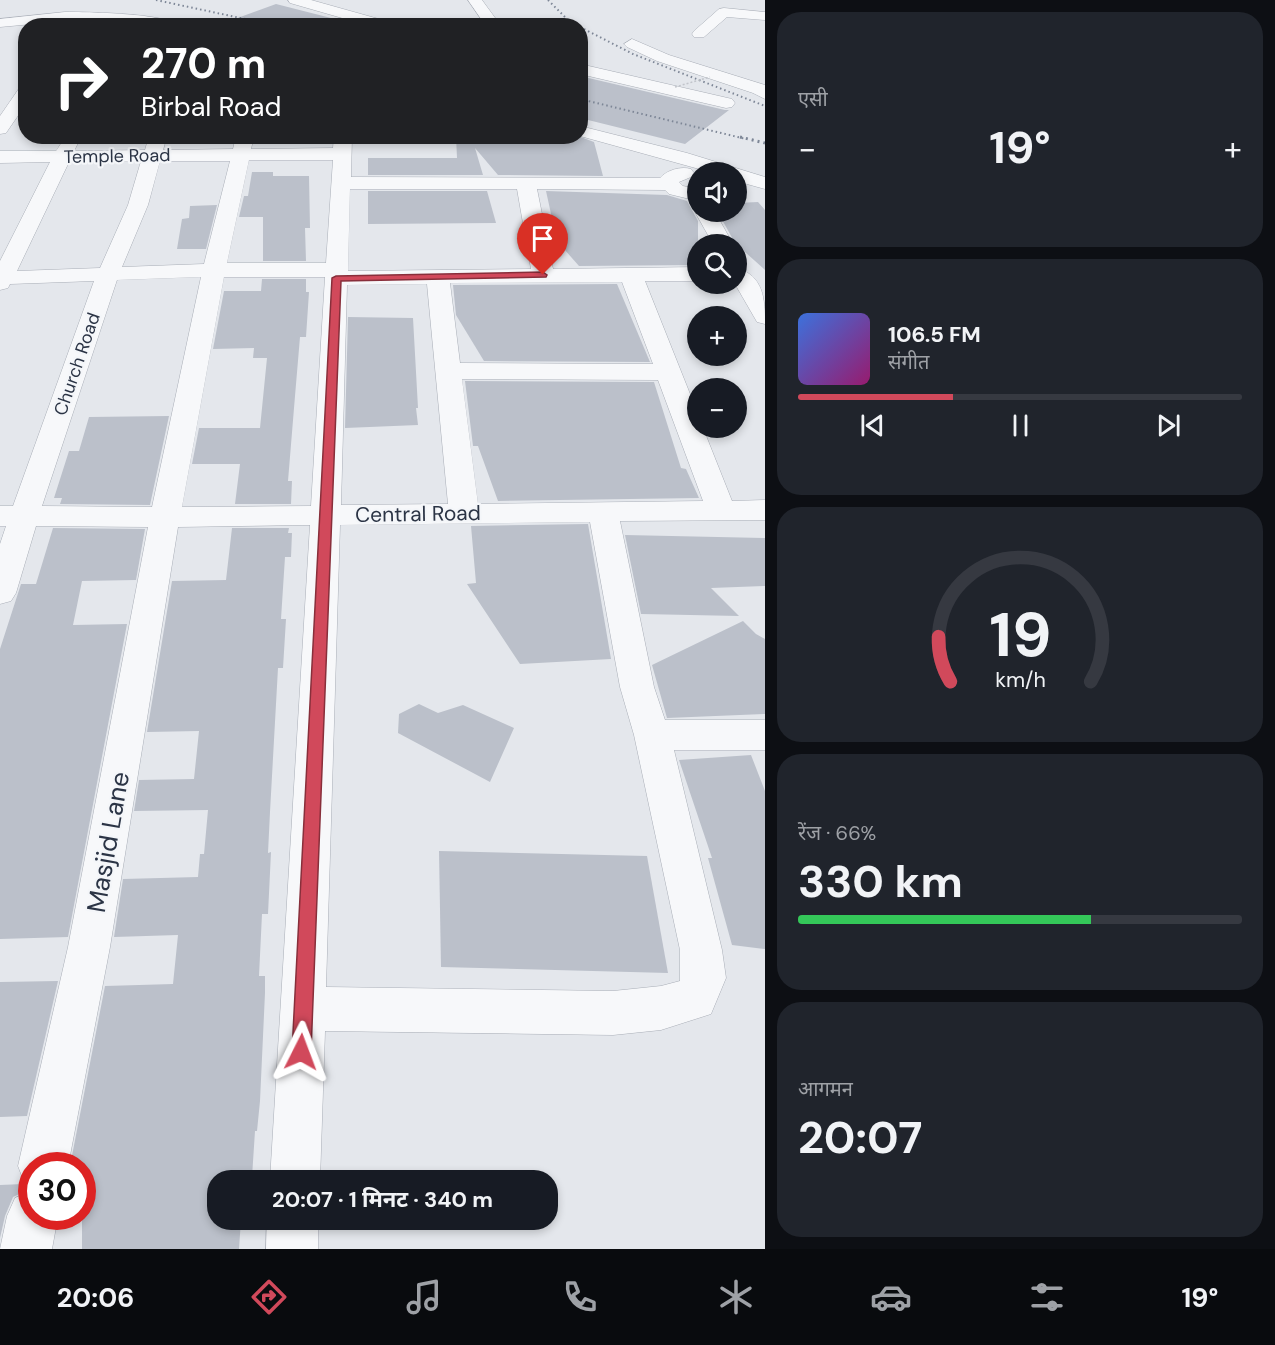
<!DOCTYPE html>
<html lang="hi">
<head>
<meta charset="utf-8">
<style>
	body { margin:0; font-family:"DM Sans","Noto Sans Devanagari",sans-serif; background:#20242c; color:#f1f3f6; height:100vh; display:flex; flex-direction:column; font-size:22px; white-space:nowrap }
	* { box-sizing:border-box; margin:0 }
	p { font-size:20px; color:#9ea1a6 }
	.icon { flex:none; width:33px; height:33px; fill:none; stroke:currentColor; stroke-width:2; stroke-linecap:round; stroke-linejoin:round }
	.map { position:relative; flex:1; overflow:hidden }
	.details { display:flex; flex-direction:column; gap:12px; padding:12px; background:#0d0f14; width:510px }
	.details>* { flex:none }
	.top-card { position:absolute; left:18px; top:18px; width:570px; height:126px; border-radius:24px; box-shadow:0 3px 9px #0003; background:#202124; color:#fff; overflow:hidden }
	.buttons { position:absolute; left:687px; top:162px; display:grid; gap:12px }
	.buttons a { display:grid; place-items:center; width:60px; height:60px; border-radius:50%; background:#171b24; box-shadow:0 3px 9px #0003; font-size:30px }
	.speed { position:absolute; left:18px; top:1152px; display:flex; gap:12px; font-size:30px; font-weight:700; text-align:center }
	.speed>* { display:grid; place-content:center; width:78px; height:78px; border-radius:50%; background:#171b24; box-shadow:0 3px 9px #0003; line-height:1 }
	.speed .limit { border:9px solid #d22; background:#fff; color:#111 }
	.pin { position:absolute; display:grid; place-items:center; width:51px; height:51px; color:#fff; margin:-62px -26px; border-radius:50% 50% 50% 0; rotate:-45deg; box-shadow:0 0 6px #0007 }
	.pin .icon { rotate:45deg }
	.me { position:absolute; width:66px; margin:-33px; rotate:3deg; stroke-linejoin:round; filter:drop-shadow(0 0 4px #0008) }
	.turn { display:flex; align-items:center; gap:21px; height:126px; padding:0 24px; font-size:27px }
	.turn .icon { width:78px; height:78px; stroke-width:2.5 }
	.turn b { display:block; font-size:42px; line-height:51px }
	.big { font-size:45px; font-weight:700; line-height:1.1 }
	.details .card { flex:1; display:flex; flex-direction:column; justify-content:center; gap:9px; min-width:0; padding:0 21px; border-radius:24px; background:#20242c }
	.details .dial { align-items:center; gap:0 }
	.dial svg { height:156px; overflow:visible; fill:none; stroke:#363941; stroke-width:7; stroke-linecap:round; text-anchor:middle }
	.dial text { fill:#f1f3f6; stroke:none }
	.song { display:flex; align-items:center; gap:18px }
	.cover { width:72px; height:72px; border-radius:9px; background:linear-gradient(135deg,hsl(220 70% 55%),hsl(320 70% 35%)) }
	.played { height:6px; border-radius:3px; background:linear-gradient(90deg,#d1495b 35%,#363941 35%) }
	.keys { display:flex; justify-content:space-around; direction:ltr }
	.heat { display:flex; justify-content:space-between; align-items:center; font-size:33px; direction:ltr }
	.charge { height:9px; border-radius:4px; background:linear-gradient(90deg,#34c759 66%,#363941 0) }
	.trip { position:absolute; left:207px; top:1170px; width:351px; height:60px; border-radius:24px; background:#171b24; box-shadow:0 3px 9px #0003; font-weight:700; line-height:60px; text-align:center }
	.menu { display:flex; height:96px; justify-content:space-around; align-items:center; background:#090b0e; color:#9ea1a6 }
	.menu .icon { width:42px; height:42px }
	.menu .on { color:#d1495b }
	.menu b { font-size:27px; color:#f1f3f6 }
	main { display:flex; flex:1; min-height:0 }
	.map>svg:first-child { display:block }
</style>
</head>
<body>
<main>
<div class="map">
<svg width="765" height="1249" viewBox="0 0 765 1249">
	<rect width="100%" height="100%" fill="#e4e7ec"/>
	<!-- building -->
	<g fill="#bbc0ca">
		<path d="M276,4l55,14 -1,8h-106v-3z"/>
		<path d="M580,76l145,34h4l-44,34 -105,-26z"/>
		<path d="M456,136h122l16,6 9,34 -105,-1 -23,-27 8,27h-115v-17h89z"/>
		<path d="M252,172h21v4h36l1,52h-5l1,33h-43v-44h-24l5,-21h4z"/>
		<path d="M368,191h119l9,32 -128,1z"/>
		<path d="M546,191l121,4 20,6 11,20v44l-119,1 -22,-25z"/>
		<path d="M758,202l7,8v60l-30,-27 -15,-27 6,-4h10l2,-9z"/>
		<path d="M217,205l-11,44h-29l5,-30 7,-1 1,-12z"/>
		<path d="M262,279h44v13h3l-3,45h-6l-5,59 -7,85h4l-1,23h-56l5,-40h-48l7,-36h61l7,-70h-14l1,-10 -41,1 11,-58h37z"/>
		<path d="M617,284l33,78 -166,-1 -28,-46 -3,-30z"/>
		<path d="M348,317l65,1 5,90h-2l2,17 -73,3z"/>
		<path d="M465,381l189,1 27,86 5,1 13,29 -201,3 -20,-55h-5z"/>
		<path d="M169,416l-19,89 -90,-1 2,-6h-8l15,-47h10l10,-34z"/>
		<path d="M588,524l23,135 -91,5 -53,-80 9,-1 -5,-57z"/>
		<path d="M53,528l92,1 -9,51 -54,1 -9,44 54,-1 -59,313 -68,2v-290l21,-65h15z"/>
		<path d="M232,528h57l-1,5h4l-1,24h-6l-4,62h5l-3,49h-5l-8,144 -2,41 3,-1 -3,62h-6l-3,62h6v17l-5,108 -3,30h-2l-3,46h-34v43h23l-2,29h-157v-83h-12l35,-180 68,-2 5,-49 -64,2 9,-58 75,-2 2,-23h4l4,-44 -74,1 5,-31 55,-1 5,-48 -52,1 25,-151 54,-1z"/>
		<path d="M625,535l140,3v48l-54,2 28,28 -98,-2z"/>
		<path d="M743,621l13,13 9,5v75l-98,4 -15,-53z"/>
		<path d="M419,704l19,9 25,-8 51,23 -24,54 -92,-49 1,-19z"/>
		<path d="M751,755l14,36v158l-33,-4 -24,-87h4l-33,-98z"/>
		<path d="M439,851l208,5 21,117 -227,-6z"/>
		<path d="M58,981l-31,135 -27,1v-135z"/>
		<path d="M23,1184l5,3v3l-15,7 -8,19 -5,22v-53z"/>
	</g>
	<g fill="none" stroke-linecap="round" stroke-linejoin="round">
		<!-- minor casing -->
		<g stroke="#a9aeb7" stroke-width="1">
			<g id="minor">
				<path d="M288,0h23l82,23 2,3h-25l-80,-23z"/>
				<path d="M468,0h14l19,26h-15z"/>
				<path d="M724,8l41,4v8l-38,-3 -23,20h-10l-2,-3 2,-3 25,-22z"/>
				<path d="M65,12c21,0 101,1 115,14l-115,-5 -65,6v-8z"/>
				<path d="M632,39l37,16 96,30v14l-12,-6 -96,-32 -30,-14 -3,-3z"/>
				<path d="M580,64l152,35 3,4 -3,4 -6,1 -146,-34z"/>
				<path d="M26,86v18l-20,29 -6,1v-18l20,-29z"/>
				<path d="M580,126l107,27 78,24v12l-29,-8v-9h-26l-130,-36z"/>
				<path d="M66,136l10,1 3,4 -5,10 71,-1 4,-14h18l-4,14 70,-1 3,-13h18l-3,13 82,-1 1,-12h18l-1,41 309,1c7,-8 21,-12 31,-9l3,4 -3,4 -12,5 4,4 15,3v12l-29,-7 -4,-4 -128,-1 16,80 145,-2v14h-53l53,133v14h5l29,73 33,-1v20l-145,1 34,166 11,33h100v30h-91l48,200 4,28 -15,36 -50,16 -48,5 -288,-4 -5,149h-50l40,-655 -132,2 -68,420 -42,219h-36v20l-7,-2 -7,-18 50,-219 80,-420 -112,-1 -20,67 -5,8 -11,3v-60l6,-18h-6v-20h13l81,-225 -84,3 -2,4 -8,2v-29l50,-99 -50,1v-12h56zM249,160h84l-7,103h-99zM141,161l-13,44 -28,63 -83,3 52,-109zM160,161h70l-26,103 -82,3 26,-62zM350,189h167l14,80 -183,2zM201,277l-49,230 -110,-1 75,-226zM224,277h101l-14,229 -129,1zM622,282l31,82 -193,-1 -10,-80zM427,284l21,220 -107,1 6,-220zM462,379l196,1 45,121 -225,3zM590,522l30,165 14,48 46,215v31l-19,5 -48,5 -287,-4 14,-462z"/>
				<path d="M698,208v4h17l18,32h-20l-18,-32z"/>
				<path d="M736,268c28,7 29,32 29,56l-8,-2 -22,-38z"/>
				<path d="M32,1191v25h26l-6,33h-52l7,-33 8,-18z"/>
				<path d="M267,1220h51v29h-52z"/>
			</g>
		</g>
		<!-- minor -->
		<use href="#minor" fill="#f7f8fa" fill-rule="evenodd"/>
		<!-- rail-far1 -->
		<g stroke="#7d8696" stroke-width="2" stroke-dasharray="1.5 3" stroke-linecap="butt">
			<path d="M156,0l122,26"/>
			<path d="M548,0l20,20 10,6"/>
			<path d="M271,20l25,6"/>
			<path d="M580,27l53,27 132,52"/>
			<path d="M580,99l166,40"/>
		</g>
		<!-- rail -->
		<path stroke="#7d8696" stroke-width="3" stroke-dasharray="2 4" stroke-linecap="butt" d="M740,137l25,6"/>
		<!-- path-bridge -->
		<path stroke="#c2c5cb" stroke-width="1.5" stroke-dasharray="2 2" stroke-linecap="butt" d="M675,87l35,-10"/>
	</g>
	<!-- route -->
	<path fill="#d1495b" stroke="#882f3b" stroke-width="1.5" d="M543,272l4,3 -1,2 -205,4 -30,771 -3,7 -7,3 -7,-3 -2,-7 40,-774 4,-2z"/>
	<g text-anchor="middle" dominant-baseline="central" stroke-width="4.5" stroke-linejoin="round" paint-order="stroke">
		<!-- far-street labels -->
		<g font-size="18" fill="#2b3445" stroke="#f4f6f9">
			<text transform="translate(117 156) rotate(-1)">Temple Road</text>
			<text transform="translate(77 364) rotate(-71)">Church Road</text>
		</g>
		<!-- street labels -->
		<g font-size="21" fill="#2b3445" stroke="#f4f6f9">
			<text transform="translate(418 514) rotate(-1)">Central Road</text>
		</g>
		<!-- near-street labels -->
		<g font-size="26" fill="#2b3445" stroke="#f4f6f9">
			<text transform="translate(108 842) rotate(-80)">Masjid Lane</text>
		</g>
	</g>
</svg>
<div class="buttons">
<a><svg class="icon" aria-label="sound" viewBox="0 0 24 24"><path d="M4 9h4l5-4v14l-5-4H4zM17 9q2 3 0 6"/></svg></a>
<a><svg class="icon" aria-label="search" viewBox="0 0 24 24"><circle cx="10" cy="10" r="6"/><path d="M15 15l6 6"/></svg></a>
<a>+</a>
<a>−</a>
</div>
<div class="speed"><div class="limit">30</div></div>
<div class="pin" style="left:543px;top:275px;background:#d93025"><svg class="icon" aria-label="arrive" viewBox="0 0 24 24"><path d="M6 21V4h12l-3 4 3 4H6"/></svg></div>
<svg class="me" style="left:301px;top:1052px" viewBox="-20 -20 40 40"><path d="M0-17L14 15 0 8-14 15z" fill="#d1495b" stroke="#fff" stroke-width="4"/></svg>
<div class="trip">20:07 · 1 मिनट · 340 m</div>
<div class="top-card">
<div class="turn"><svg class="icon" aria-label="right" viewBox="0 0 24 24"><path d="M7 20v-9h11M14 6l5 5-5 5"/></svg><div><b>270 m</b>Birbal Road</div></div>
</div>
</div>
<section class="details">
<div class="card"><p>एसी</p>
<div class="heat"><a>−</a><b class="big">19°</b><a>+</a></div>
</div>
<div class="card">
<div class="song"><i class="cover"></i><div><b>106.5 FM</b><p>संगीत</p></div></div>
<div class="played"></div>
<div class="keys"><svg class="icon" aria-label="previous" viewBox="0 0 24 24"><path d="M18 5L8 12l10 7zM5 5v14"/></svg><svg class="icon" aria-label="pause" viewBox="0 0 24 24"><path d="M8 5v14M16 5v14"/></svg><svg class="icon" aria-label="next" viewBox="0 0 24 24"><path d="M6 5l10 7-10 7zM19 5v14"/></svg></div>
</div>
<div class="card dial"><svg viewBox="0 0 100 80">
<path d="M14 69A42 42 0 1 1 86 69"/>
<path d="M14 69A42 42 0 0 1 8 46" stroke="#d1495b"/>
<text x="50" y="56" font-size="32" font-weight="700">19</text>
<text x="50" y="72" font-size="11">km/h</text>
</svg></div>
<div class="card"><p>रेंज · 66%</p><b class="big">330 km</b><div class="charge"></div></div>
<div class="card"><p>आगमन</p><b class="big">20:07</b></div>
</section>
</main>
<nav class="menu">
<b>20:06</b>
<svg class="icon on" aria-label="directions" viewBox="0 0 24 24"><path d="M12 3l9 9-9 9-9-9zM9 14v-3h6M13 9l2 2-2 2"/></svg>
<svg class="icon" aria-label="music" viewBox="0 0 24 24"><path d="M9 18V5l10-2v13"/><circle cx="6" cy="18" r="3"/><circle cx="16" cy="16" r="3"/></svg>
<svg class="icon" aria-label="phone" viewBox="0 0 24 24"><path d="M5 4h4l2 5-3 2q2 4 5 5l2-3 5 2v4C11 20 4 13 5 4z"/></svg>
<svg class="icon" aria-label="climate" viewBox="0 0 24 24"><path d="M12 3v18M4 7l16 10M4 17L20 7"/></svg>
<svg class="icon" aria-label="car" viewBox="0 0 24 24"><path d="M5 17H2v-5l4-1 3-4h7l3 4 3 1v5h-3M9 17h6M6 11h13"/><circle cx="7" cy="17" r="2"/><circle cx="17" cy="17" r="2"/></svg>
<svg class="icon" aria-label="filters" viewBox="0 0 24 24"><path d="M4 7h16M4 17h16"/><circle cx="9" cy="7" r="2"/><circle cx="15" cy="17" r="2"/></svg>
<b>19°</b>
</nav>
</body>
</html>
